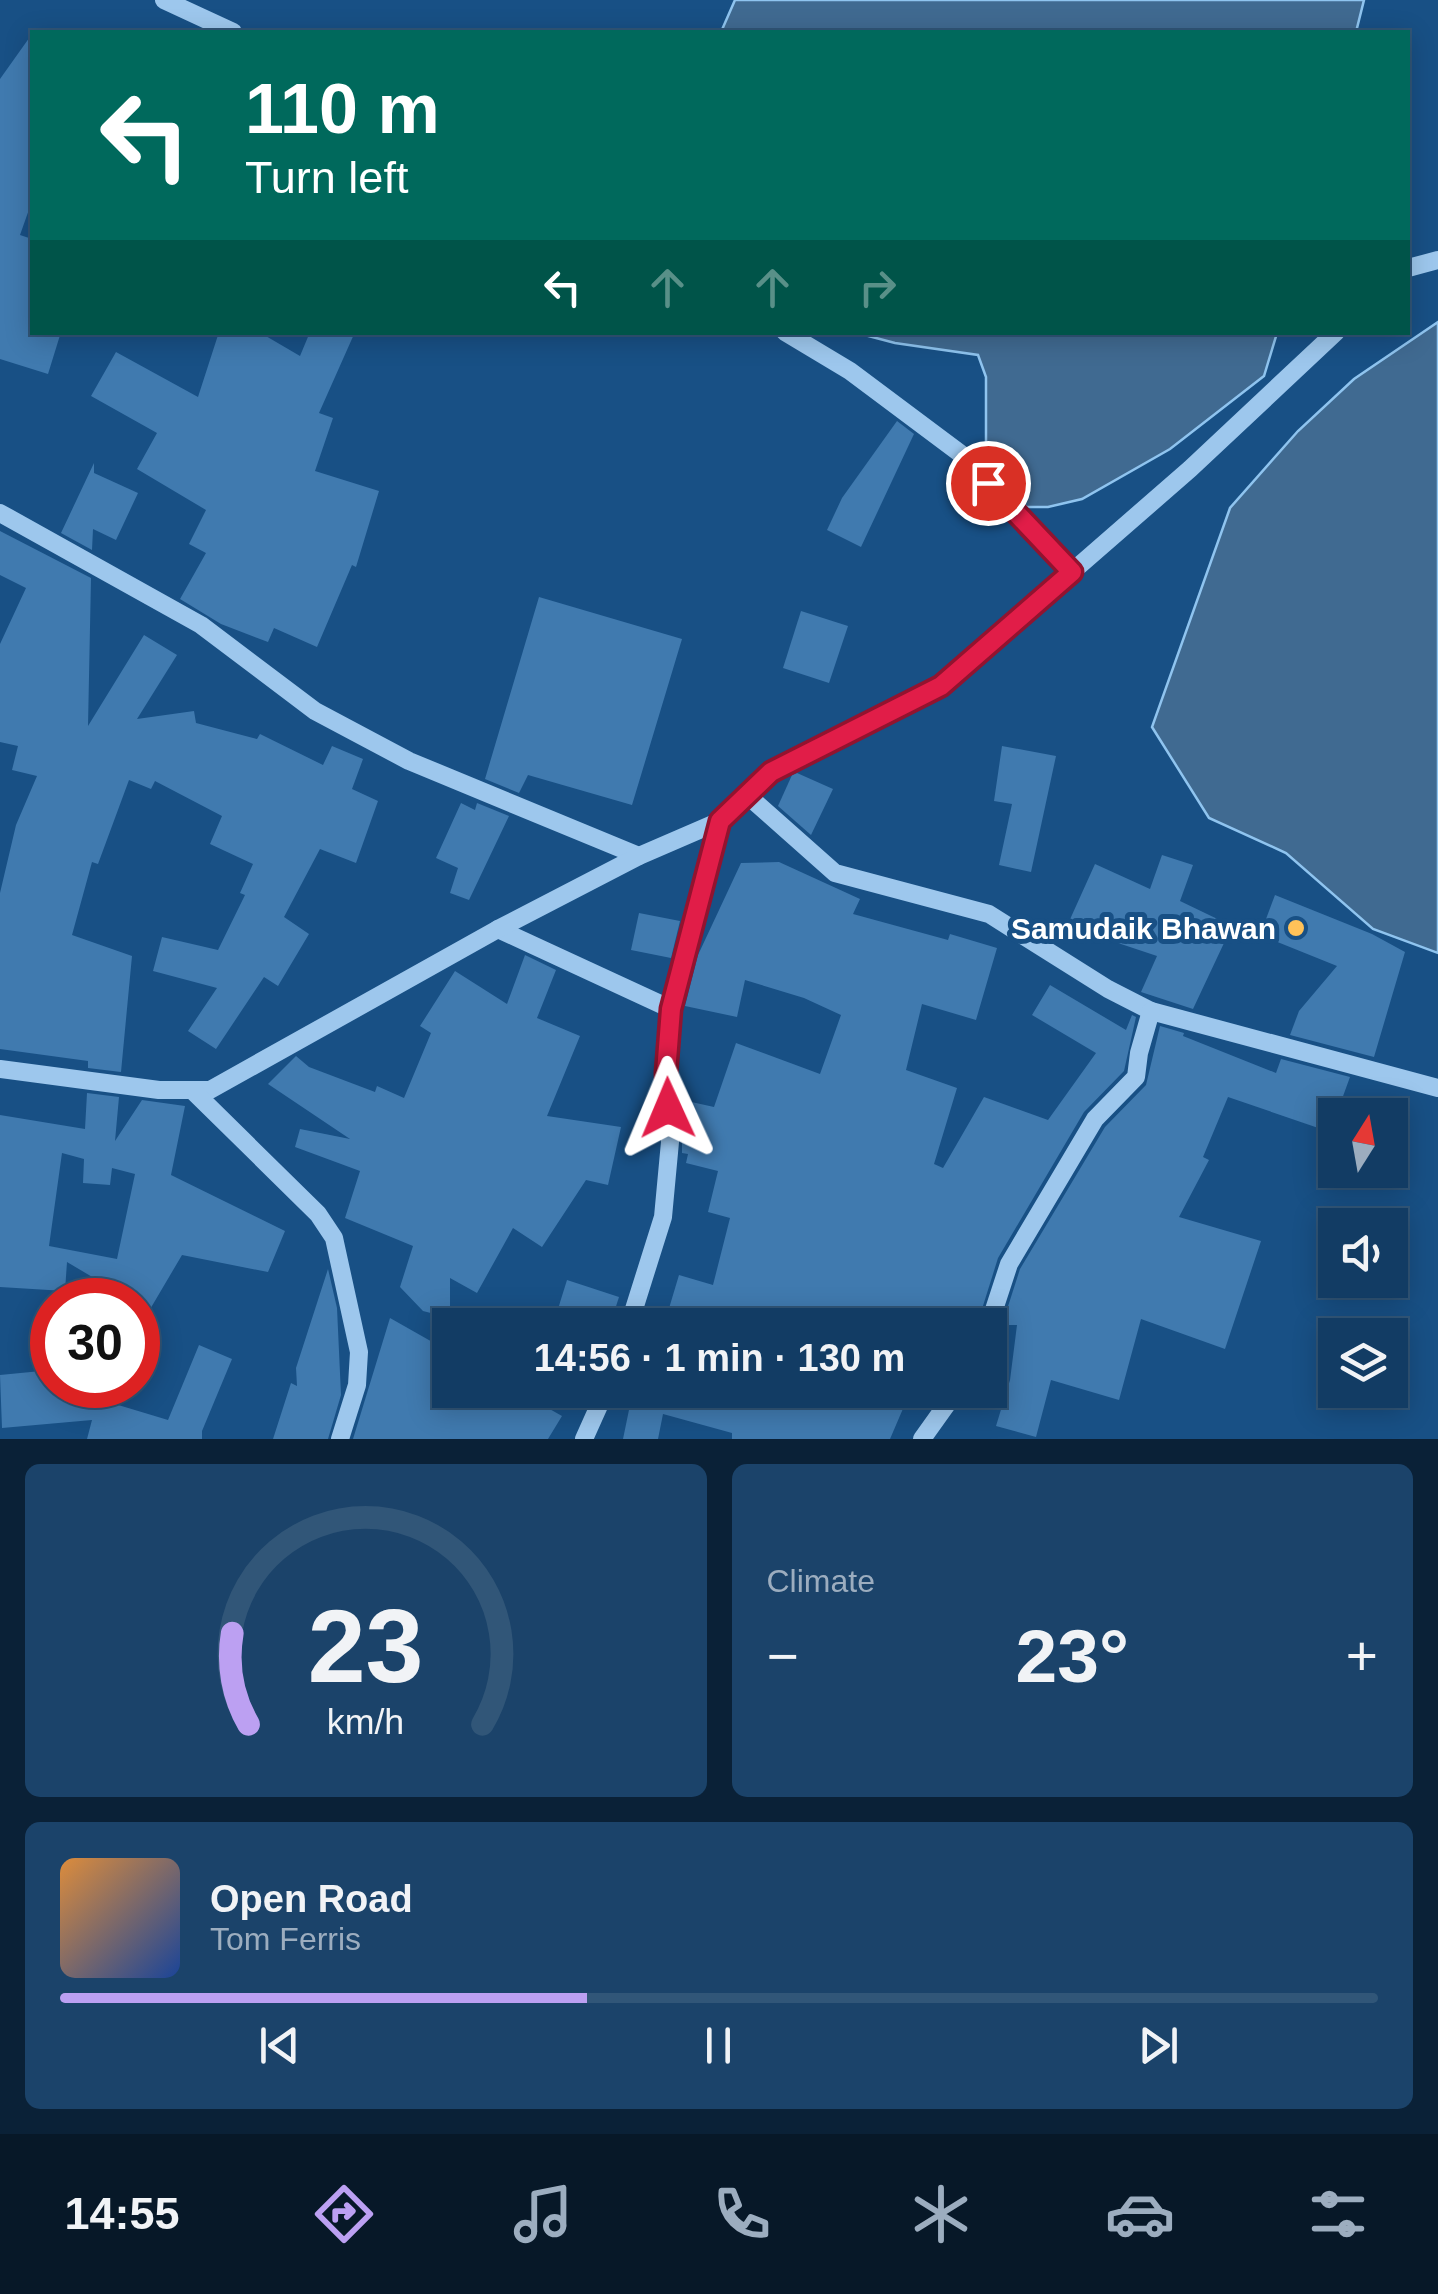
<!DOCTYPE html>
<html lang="en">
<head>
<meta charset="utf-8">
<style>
	body { margin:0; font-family:Arial,sans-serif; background:#1b436a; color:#f1f3f6; height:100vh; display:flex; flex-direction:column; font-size:38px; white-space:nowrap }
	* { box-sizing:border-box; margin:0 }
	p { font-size:32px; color:#9cadbf }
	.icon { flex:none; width:55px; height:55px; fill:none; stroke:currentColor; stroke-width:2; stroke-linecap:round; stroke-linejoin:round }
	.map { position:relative; height:1439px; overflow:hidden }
	.side { display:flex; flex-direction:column; gap:25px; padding:25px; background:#0a2137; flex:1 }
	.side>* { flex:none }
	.top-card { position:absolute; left:30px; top:30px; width:1380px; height:305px; border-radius:0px; box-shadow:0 5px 25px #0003,0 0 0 2px #315678; background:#00695c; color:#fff; overflow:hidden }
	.needle { width:65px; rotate:11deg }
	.fabs { position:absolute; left:1318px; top:1098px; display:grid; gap:20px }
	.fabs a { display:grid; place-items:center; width:90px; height:90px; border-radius:0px; background:#123c64; box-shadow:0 5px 25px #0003,0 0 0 2px #315678; font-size:50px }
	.speed { position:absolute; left:30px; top:1278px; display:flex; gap:20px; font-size:50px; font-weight:700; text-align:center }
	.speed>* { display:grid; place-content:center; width:130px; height:130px; border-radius:50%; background:#123c64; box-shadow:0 5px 25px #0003,0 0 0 2px #315678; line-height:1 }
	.speed .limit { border:15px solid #d22; background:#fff; color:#111 }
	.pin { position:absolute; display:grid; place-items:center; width:85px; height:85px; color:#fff; margin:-42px; border:5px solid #fff; border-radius:50%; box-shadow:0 2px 10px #0007 }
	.me { position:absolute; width:110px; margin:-55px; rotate:359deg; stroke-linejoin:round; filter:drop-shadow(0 0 8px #0008) }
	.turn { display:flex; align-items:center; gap:35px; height:210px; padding:0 50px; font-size:45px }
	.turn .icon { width:130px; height:130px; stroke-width:2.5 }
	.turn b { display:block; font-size:70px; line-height:85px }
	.lanes { display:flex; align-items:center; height:95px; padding:0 50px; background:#0003; justify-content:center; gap:50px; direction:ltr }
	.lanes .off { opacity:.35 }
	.big { font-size:75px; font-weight:700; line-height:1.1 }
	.side .widget { flex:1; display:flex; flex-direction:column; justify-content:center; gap:15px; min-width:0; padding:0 35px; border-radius:15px; background:#1b436a }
	.side .dial { align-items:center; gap:0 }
	.dial svg { height:260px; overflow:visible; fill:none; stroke:#315678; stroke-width:7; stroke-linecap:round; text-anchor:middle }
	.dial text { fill:#f1f3f6; stroke:none }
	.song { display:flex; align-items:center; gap:30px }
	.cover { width:120px; height:120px; border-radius:15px; background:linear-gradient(135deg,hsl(30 70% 55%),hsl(220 70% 35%)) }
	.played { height:10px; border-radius:5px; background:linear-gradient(90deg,#bca0f2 40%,#315678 40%) }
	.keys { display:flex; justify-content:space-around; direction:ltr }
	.heat { display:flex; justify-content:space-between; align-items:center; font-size:55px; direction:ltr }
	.side .tiles { flex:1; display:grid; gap:25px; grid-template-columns:1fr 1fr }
	.widget:last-child { grid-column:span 2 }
	.trip { position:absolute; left:432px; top:1308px; width:575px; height:100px; border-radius:0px; background:#123c64; box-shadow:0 5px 25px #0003,0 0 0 2px #315678; font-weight:700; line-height:100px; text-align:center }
	.tabs { display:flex; height:160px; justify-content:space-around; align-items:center; background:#071828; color:#9cadbf }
	.tabs .icon { width:70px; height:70px }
	.tabs .on { color:#bca0f2 }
	.tabs b { font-size:45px; color:#f1f3f6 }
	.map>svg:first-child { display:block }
</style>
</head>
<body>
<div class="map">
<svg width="1438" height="1439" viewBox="0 0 1438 1439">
	<rect width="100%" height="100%" fill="#185085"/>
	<!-- water -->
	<g fill="#406a91" stroke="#8fc4ef" stroke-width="2.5">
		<path d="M735,0h629l-8,32h-635z"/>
		<path d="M1438,322v631l-65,-24 -87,-76 -77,-35 -57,-91 78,-219 68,-77 56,-52z"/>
		<path d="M857,333h420l-13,43 -94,73 -88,50 -34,8h-21l-35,-18 -6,-14v-98l-8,-22 -83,-12z"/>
	</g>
	<!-- building -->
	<g fill="#407aaf" fill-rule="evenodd">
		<path d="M32,34v167l-12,34 12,4v93h29l-13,42 -48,-15v-280z"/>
		<path d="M219,332h40l41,24 10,-24h45l-36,81 14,5 -18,53 64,20 -23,76 -4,-2 -35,82 -43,-19 -6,14 -47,-18 -41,-25 26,-46 -17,-9 17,-34 -69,-41 20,-36 -66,-37 25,-44 82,45z"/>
		<path d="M897,421l17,13 -53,113 -34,-17 15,-32z"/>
		<path d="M94,463v10l44,20 -22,47 -23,-11 -1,21 -31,-17z"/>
		<path d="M0,531l91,47 -3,148 56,-91 33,20 -40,64 57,-8 2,12 61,16 3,-5 63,31 9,-19 31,13 -11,30 26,12 -22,62 -36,-14 -36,68 25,17 -31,52 -14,-9 -48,72 -28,-18 29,-43 -64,-17 9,-34 56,13 27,-55 -5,-2 13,-29 -43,-20 12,-28 -67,-35 -4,8 -22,-9 -31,84 -6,-2 -20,73 60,21 -11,116 -33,-4v-7l-88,-12v-156l16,-68 21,-49 -25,-6 6,-24 -18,-4v-98l26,-56 -26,-13z"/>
		<path d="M539,597l143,42 -50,166 -104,-30 -9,18 -34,-14z"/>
		<path d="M801,611l47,15 -19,57 -46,-15z"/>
		<path d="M1002,746l54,10 -25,116 -32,-7 13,-61 -18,-3z"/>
		<path d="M797,773l36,16 -22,46 -33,-29 14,-31z"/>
		<path d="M461,803l14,7 2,-7 32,13 -40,84 -19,-7 8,-25 -22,-10z"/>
		<path d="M1162,855l31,10 -13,36 52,25 -39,83 -52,-17 16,-36 -90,-30 28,-62 55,25z"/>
		<path d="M779,862l81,37 -7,15 95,26 2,-6 47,14 -21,72 -54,-16 -16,66 51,18 -23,76 9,4 41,-71 64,23 48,-67 -64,-38 18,-30 76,45 6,-15 4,2 -12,54 -40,41 -86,146 -21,67h-313l15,-50 34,10 17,-67 -22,-6 10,-41 -32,-8 2,-9 -6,-1v-26l5,-26 27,6 22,-64 84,31 21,-59 -37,-17 -59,-18 -8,37 -52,-11 13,-51 43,-92z"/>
		<path d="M1275,895l97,39 33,18 -31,105 -84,-22 9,-24 38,-45 -77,-31z"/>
		<path d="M639,913l41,8 -9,37 -40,-8z"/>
		<path d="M525,955l31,15 -19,48 43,18 -33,80 74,11 -13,58 -22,-5 -44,67 -29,-19 -36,65 -27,-15v40l-27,-7 -23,-24 13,-41 -68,-28 15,-47 -65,-24 5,-18 50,10 -82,-55 28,-28 13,11 66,25 2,-6 27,12 27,-65 -11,-7 35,-55 52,33z"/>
		<path d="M1160,1026l24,7 -1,3 93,37 5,-14 69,18 -20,55 -102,-35 -25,60 6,3 -30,57 82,24 -36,108 -84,-30 -22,81 -68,-20 -15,57 -40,-11 14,-46 7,-55h-15l18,-56 85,-142 41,-42z"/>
		<path d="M87,1093l32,4 -4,44 27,-41 43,6 -14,69 114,56 -17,41 -86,-17 -33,56 -11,-7v-4h-7l-64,-38 -2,29 -65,-4v-172l85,14zM62,1153l22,6 -1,24 27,2 2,-17 23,6 -18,85 -68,-13z"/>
		<path d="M328,1269l9,39 4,87 -13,44h-55l18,-56 6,3 -1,-18z"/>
		<path d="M567,1280l52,17 -9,28h-57z"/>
		<path d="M390,1318l60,34v38h66l46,26 -14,23h-195z"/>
		<path d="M199,1345l33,14 -30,72v8h-115l5,-19 -90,8 -2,-53 41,-4 1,9 10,5 116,35z"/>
		<path d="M618,1390h293l-21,49h-158v-6l-69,-19 -5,25h-35l7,-34 -15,-4z"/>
	</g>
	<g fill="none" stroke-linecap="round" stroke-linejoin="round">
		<!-- minor -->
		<g stroke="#9dc7ed" stroke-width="18">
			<path d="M164,0l69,32"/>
			<path d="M1408,268l30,-8"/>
			<path d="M785,332l65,39 111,83 111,118"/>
			<path d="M0,513l201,112 114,86 94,50 230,95"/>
			<path d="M747,795l88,78 154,41 119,75 43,22 287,77"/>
			<path d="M498,929l173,80"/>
			<path d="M0,1069l159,21h51l288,-161 141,-73 81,-35 51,-49 170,-86 249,-217 146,-137"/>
			<path d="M192,1090l126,124 16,24 25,114 -2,33 -17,54"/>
			<path d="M629,1325l34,-108 7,-75 -4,-69 5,-64 49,-188"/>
			<path d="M989,1325l20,-61 86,-145 41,-42 3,-24 12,-42"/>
			<path d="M584,1439l22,-49"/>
			<path d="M922,1439l35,-49"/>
		</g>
	</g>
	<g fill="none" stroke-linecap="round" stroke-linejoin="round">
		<!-- route casing -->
		<g stroke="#92132f" stroke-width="25">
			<path id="route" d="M668,1108l-2,-35 5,-64 49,-188 51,-49 170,-86 131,-114 -84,-89"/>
		</g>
		<!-- route -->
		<use href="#route" stroke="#e11d48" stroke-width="18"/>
	</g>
	<!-- markers -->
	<circle fill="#ffc259" stroke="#185085" stroke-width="4" cx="1296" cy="928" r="10"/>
	<g text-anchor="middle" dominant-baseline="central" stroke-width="10" stroke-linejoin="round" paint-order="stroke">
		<!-- poi labels -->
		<g font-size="30" font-weight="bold" fill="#fff" stroke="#185085" text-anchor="end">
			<text x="1276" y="928">Samudaik Bhawan</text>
		</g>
	</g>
</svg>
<div class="fabs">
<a><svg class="needle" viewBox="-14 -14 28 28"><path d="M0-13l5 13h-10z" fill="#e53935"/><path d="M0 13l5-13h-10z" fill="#9cadbf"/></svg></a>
<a><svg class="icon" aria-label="sound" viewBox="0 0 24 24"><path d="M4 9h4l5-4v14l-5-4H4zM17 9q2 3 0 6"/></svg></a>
<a><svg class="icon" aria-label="layers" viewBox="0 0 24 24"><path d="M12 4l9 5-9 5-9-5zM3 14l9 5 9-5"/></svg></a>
</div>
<div class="speed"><div class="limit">30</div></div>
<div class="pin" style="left:988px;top:483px;background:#d93025"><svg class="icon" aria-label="arrive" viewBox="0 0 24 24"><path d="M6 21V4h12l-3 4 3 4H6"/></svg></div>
<svg class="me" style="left:668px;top:1108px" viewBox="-20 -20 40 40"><path d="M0-17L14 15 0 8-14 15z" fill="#e11d48" stroke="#fff" stroke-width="4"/></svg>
<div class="trip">14:56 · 1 min · 130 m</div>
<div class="top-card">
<div class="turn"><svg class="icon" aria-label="left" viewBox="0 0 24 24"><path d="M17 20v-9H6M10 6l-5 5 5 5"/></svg><div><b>110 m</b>Turn left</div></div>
<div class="lanes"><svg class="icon" aria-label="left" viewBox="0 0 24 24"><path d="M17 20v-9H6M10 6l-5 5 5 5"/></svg><svg class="icon off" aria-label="ahead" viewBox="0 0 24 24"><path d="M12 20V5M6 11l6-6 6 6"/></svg><svg class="icon off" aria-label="ahead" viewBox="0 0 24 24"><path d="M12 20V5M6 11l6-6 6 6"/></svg><svg class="icon off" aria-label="right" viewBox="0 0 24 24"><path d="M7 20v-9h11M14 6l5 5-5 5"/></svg></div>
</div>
</div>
<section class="side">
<div class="tiles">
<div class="widget dial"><svg viewBox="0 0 100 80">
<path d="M14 69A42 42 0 1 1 86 69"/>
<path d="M14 69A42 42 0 0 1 9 41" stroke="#bca0f2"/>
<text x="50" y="56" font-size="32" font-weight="700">23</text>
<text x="50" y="72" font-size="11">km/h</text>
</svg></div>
<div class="widget"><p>Climate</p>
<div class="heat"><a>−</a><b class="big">23°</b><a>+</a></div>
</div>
<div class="widget">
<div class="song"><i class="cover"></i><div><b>Open Road</b><p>Tom Ferris</p></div></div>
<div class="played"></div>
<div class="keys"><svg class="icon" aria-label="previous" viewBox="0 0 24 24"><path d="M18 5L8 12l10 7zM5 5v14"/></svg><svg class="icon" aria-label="pause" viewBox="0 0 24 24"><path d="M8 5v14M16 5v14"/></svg><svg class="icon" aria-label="next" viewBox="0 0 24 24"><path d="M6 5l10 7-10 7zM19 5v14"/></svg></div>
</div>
</div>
</section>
<nav class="tabs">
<b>14:55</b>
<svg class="icon on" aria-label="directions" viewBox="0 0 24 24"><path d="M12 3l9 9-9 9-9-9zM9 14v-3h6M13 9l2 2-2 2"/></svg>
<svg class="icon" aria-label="music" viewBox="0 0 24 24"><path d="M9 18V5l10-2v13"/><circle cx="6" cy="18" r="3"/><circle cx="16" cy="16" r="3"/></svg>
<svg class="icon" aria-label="phone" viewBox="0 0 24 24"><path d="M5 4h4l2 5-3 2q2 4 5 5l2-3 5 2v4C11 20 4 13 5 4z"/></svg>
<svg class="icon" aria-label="climate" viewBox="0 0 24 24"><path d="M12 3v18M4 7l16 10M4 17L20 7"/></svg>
<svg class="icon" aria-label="car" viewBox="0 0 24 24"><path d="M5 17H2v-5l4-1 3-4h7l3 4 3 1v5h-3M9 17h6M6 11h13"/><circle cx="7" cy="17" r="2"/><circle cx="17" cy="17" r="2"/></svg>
<svg class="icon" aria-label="filters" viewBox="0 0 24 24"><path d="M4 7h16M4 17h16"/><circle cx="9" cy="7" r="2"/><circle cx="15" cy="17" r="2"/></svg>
</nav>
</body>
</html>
